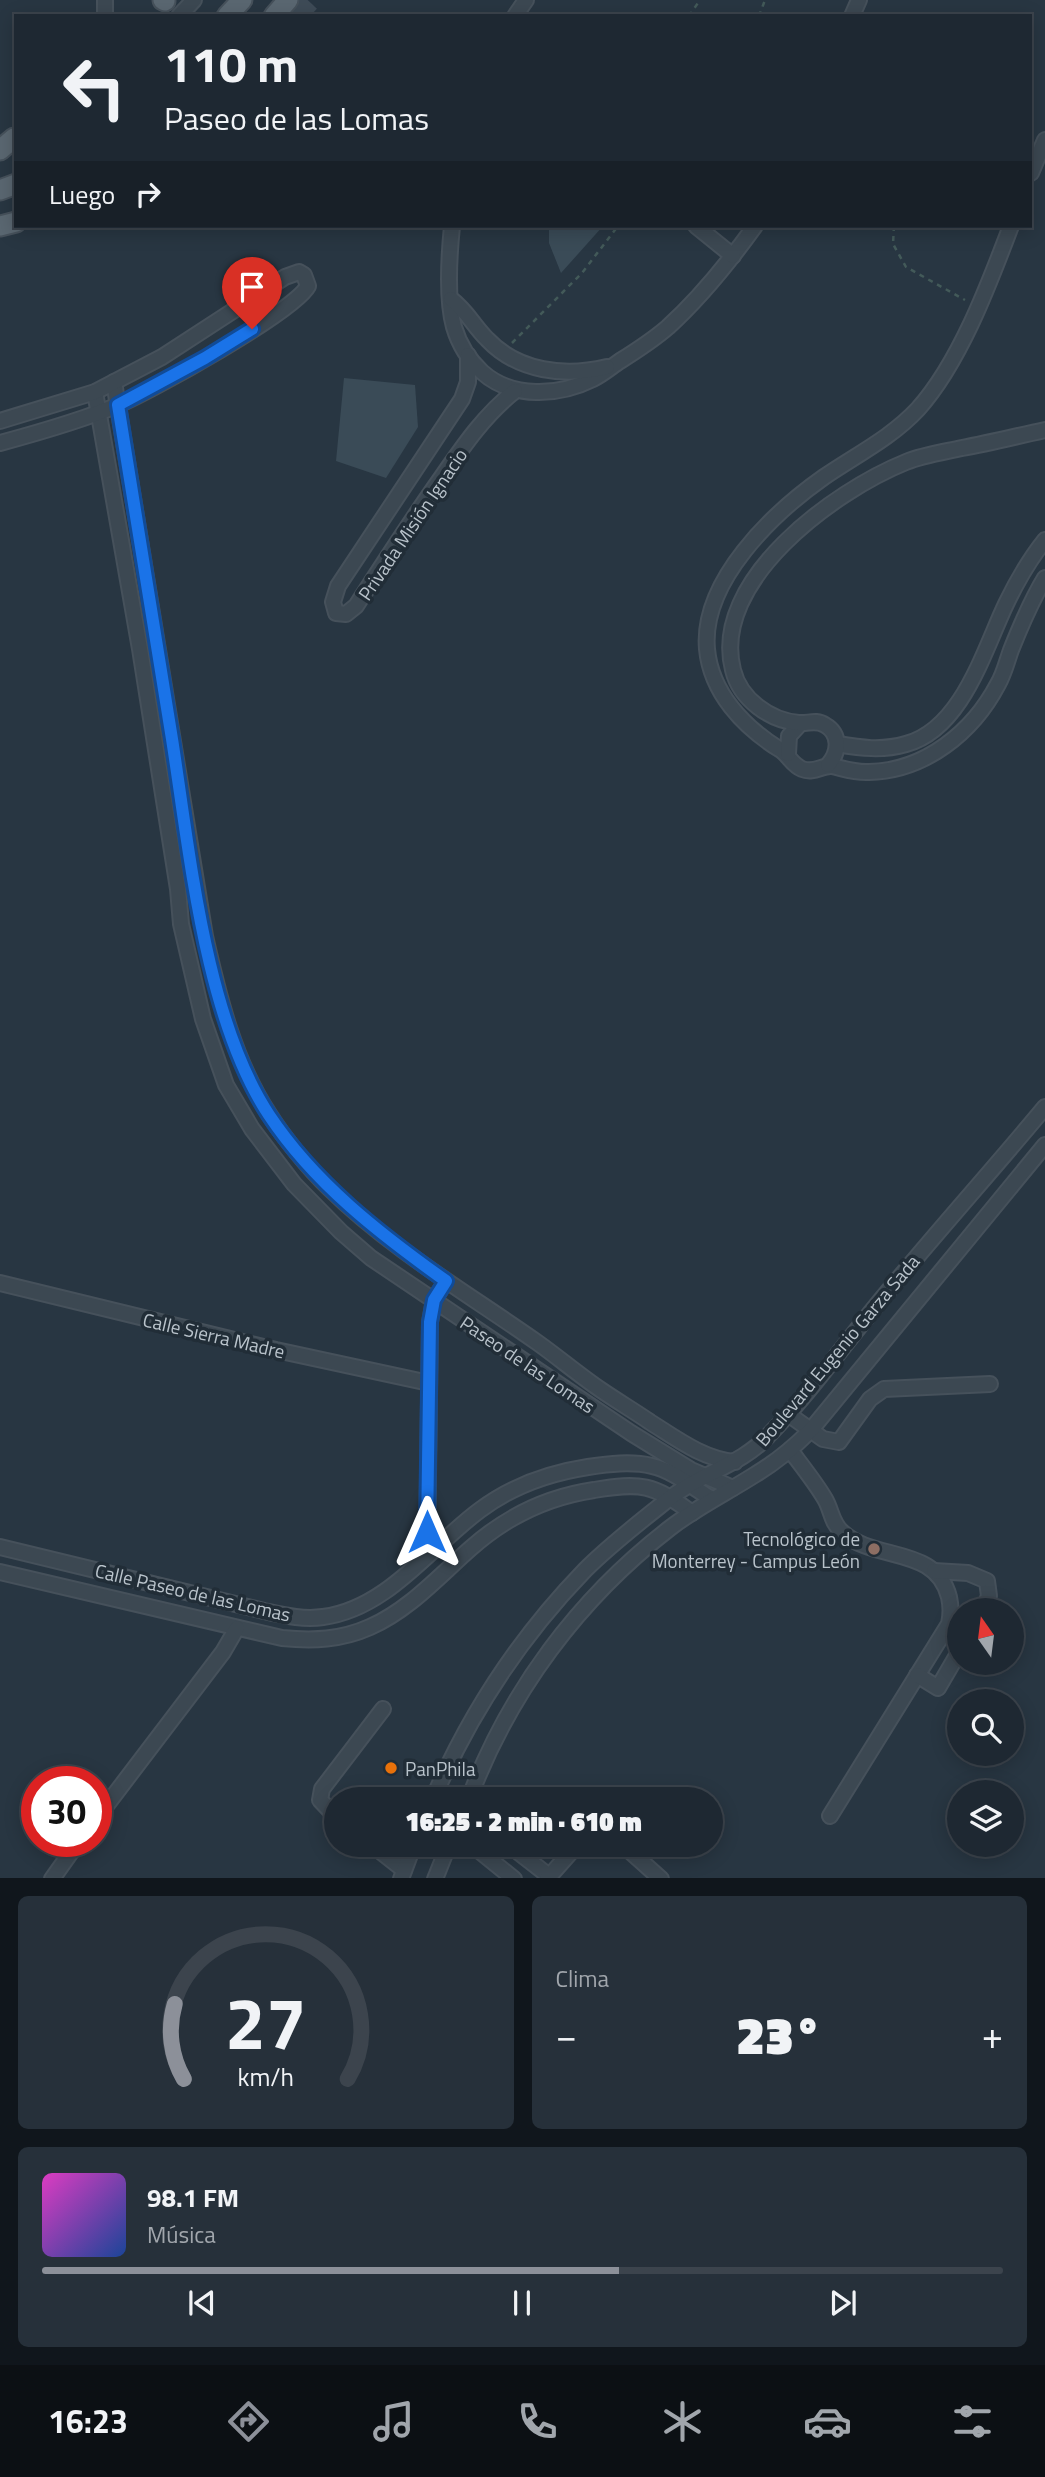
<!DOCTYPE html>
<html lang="es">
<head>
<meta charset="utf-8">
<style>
	body { margin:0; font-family:"Titillium Web",sans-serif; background:#26303a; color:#f1f3f6; height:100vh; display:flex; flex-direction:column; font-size:26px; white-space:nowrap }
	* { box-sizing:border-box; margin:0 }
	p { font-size:23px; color:#a1a6ac }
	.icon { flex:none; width:38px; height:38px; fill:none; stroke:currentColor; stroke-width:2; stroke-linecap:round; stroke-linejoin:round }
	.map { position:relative; height:1878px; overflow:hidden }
	.sheet { display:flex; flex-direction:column; gap:18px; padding:18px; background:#10161c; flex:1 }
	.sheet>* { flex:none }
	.top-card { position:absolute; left:14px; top:14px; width:1018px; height:214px; border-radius:0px; box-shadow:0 4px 18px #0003,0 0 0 2px #3c444d; background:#1e2832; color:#f1f3f6; overflow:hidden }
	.needle { width:46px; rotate:346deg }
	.tools { position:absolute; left:947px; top:1598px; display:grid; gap:14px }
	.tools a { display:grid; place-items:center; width:77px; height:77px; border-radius:50%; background:#1e2832; box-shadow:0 4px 18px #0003,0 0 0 2px #3c444d; font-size:35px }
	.speed { position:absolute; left:21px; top:1766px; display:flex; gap:14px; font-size:35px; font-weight:700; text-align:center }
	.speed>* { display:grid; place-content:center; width:91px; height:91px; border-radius:50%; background:#1e2832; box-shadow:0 4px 18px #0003,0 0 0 2px #3c444d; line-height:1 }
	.speed .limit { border:10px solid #d22; background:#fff; color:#111 }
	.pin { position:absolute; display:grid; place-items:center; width:60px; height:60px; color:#fff; margin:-72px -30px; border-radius:50% 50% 50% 0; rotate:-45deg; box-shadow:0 0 7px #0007 }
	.pin .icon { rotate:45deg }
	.me { position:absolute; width:77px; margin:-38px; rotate:0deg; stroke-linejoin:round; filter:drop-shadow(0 0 5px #0008) }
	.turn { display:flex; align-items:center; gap:24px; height:147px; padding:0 35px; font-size:32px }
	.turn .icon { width:91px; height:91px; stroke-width:2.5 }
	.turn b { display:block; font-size:49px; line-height:60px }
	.then { display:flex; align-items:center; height:66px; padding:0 35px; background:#0003; gap:14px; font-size:26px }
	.big { font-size:52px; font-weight:800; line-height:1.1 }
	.sheet .card { flex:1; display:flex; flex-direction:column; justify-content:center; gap:10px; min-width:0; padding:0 24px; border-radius:10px; background:#26303a }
	.sheet .dial { align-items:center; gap:0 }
	.dial svg { height:182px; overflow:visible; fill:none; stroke:#3c444d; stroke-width:7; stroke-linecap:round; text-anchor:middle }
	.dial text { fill:#f1f3f6; stroke:none }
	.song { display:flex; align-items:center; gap:21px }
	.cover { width:84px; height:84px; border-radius:10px; background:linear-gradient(135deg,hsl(310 70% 55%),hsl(220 70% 35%)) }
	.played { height:7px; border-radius:4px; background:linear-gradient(90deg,#8c9099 60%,#3c444d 60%) }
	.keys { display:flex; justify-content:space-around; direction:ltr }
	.heat { display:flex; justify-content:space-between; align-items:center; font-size:38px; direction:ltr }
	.sheet .tiles { flex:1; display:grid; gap:18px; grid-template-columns:1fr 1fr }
	.card:last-child { grid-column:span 2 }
	.trip { position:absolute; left:324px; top:1787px; width:399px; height:70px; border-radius:35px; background:#1e2832; box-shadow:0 4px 18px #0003,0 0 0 2px #3c444d; font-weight:800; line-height:70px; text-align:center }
	.tabs { display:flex; height:112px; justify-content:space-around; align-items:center; background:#0c1014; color:#a1a6ac }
	.tabs .icon { width:49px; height:49px }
	.tabs .current { color:#8c9099 }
	.tabs b { font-size:32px; color:#f1f3f6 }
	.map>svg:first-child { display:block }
</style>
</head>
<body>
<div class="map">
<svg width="1045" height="1879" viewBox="0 0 1045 1879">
	<rect width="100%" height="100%" fill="#283642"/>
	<!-- building -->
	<g fill="#3a4b57">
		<path d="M549,226h54l-42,47 -12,-30z"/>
		<path d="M344,378l71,7 3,42 -32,51 -50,-17z"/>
	</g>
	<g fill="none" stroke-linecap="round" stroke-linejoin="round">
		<!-- major-tunnel -->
		<path stroke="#3e4b57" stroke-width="19" stroke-dasharray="19 10" stroke-linecap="butt" d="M297,16l15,-16"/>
		<!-- minor casing -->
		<g stroke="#46515b" stroke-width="18">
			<g id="minor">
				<path d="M105,16v-16"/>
				<path d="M179,16l15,-16"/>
				<path d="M515,16l11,-16"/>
				<path d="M852,16l7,-16"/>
				<path d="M1031,173l14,-33"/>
				<path d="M452,226c-3,30 -6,72 2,101 5,17 15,33 28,45 30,27 77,24 111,7 10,-5 18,-12 27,-18 16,-10 33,-21 48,-34 33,-30 61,-65 87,-101"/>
				<path d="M696,226l37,30"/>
				<path d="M1011,226c-22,58 -51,136 -93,183 -27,29 -62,46 -94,68 -51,36 -123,104 -117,172 4,44 37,78 72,100 9,5 13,16 23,20 12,5 20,-4 30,-3 13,3 24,7 37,6 56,-1 104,-40 129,-88 6,-10 9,-23 13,-34 10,-25 20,-49 34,-72"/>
				<path d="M451,299c16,12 22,26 36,40 31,33 78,38 120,28"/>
				<path d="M468,355v27l-6,17 -124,187 -5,16 3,11 10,1 10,-8c27,-42 54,-84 83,-125 23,-33 45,-66 76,-90"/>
				<path d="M114,382l91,554c14,62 29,124 64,178 15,24 40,55 60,74 62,61 138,105 209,155 21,15 41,32 63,47 16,11 33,21 49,32 27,17 53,37 85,40"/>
				<path d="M95,392l45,257 38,240 3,35 22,95 23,66 26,44 42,55 47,48 30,26 260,175 60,37 42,18"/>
				<path d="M0,421l95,-29 67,-35 123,-80 14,-5 5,3 4,11c-13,25 -158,106 -190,119 -35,15 -81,28 -118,38"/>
				<path d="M837,744c24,4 45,7 69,0 56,-15 78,-94 100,-140 11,-23 23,-44 39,-64"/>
				<path d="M788,754l1,-18 12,-13"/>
				<path d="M828,765c11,-12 13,-31 -3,-40 -9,-6 -17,-1 -26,-2 -29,-2 -59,-24 -66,-53 -23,-89 101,-179 173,-208 17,-7 38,-10 56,-14 28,-5 55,-12 83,-18"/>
				<path d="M0,1283l276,67 153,33"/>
				<path d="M788,1414l35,25 16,3 31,-43 14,-10 106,-5"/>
				<path d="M790,1450c12,16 25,32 35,49 7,12 6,23 17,33 32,30 94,13 107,65 2,9 2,18 0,27l-119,192"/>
				<path d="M0,1547l264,64c19,4 39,9 59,6 64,-8 108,-71 157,-107 32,-24 69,-37 108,-43 20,-3 43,-6 64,-1 22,5 41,22 60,33"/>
				<path d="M427,1554l3,-232 4,-22 12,-19"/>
				<path d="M934,1571l34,2 19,8 2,15 -6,14"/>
				<path d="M0,1572l282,66c31,3 59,2 88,-11 39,-17 69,-51 101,-79 35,-31 76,-51 123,-58 46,-8 60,-6 98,23"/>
				<path d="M917,1675l21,13 21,-36"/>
				<path d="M437,1790l20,9"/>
				<path d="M433,1799c36,-84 88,-163 152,-229 26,-26 56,-49 85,-72 31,-25 71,-33 98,-62 41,-42 75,-90 112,-135 54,-66 111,-129 165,-194"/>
				<path d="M469,1799c40,-107 110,-201 201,-271 27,-21 58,-36 86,-54 20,-12 38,-27 54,-43l235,-286"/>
				<path d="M336,1817l-16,-17 2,-11 61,-80"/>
				<path d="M96,1819l127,-167 14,-24"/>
				<path d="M371,1844l33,26"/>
				<path d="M471,1844l43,35"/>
				<path d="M508,1844l41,32"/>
				<path d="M622,1844l39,35"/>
				<path d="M52,1879l27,-38"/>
				<path d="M401,1879l13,-35"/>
				<path d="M435,1879l14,-35"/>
				<path d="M547,1879l31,-35"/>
			</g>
		</g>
		<!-- major casing -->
		<g stroke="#46515b" stroke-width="23">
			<g id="major">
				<path d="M163,0l2,1"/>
				<path d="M227,16l15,-16"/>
				<path d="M274,16l14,-16"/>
				<path d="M0,150l14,-12"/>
				<path d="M0,190l16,-6"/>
				<path d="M0,226l16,-4"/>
			</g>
		</g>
		<!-- path -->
		<g stroke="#435a59" stroke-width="2.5" stroke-dasharray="5 5" stroke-linecap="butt">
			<path d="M689,16l11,-16"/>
			<path d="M759,16l6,-16"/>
			<path d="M894,226l-1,18 13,23 59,33"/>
			<path d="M512,343l70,-70 36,-47"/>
		</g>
		<!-- minor -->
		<use href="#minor" stroke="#3c4852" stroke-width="14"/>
		<!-- major -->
		<use href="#major" stroke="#5a6771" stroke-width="19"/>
	</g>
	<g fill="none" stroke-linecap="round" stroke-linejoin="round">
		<!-- route casing -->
		<g stroke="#114b97" stroke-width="18">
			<path id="route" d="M252,329l-47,29 -87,47c18,112 37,223 54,334 18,115 33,279 97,376 45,68 111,119 177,166l-12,19 -4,22 -3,210"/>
		</g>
		<!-- route -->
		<use href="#route" stroke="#1a73e8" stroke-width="12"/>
	</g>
	<!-- markers -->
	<circle fill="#8d6e63" stroke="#212d37" stroke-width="2.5" cx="874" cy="1549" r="7"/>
	<circle fill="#e8710a" stroke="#212d37" stroke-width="2.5" cx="391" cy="1768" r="7"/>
	<g text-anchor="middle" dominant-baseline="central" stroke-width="7" stroke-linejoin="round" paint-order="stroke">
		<!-- street labels -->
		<g font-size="19" fill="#b9c3cb" stroke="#212d37">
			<text transform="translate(412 524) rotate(-56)">Privada Misión Ignacio</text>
			<text transform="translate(214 1335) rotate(13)">Calle Sierra Madre</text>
			<text transform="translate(837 1350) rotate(-50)">Boulevard Eugenio Garza Sada</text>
			<text transform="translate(528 1364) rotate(34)">Paseo de las Lomas</text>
			<text transform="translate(193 1592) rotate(13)">Calle Paseo de las Lomas</text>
		</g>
		<!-- poi labels -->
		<g font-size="19" fill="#b9c3cb" stroke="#212d37" text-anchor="end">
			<text x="860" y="1538">Tecnológico de<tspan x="860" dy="22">Monterrey - Campus León</tspan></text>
			<text x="405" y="1768" text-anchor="start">PanPhila</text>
		</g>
	</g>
</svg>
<div class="tools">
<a><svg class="needle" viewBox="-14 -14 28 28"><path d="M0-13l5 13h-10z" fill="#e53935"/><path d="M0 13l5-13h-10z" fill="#a1a6ac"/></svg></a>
<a><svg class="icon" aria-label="search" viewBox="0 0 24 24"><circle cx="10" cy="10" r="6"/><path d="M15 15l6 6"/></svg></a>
<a><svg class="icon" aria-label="layers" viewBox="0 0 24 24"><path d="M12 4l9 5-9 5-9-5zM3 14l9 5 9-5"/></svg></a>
</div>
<div class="speed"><div class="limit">30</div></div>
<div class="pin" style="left:252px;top:329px;background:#d93025"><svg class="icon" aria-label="arrive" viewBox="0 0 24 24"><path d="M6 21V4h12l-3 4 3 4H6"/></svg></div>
<svg class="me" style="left:427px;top:1532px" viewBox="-20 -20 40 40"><path d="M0-17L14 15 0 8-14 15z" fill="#1a73e8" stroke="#fff" stroke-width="4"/></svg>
<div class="trip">16:25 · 2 min · 610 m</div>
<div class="top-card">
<div class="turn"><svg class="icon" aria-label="left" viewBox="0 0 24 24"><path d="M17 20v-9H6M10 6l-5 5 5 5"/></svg><div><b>110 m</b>Paseo de las Lomas</div></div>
<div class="then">Luego<svg class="icon" aria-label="right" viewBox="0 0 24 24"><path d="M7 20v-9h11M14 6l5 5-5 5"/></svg></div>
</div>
</div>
<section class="sheet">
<div class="tiles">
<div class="card dial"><svg viewBox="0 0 100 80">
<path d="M14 69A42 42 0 1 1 86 69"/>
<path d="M14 69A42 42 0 0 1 10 36" stroke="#8c9099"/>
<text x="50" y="56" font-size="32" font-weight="700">27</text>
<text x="50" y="72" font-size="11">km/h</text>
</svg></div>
<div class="card"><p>Clima</p>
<div class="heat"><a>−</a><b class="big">23°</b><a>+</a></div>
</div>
<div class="card">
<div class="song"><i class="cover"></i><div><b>98.1 FM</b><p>Música</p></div></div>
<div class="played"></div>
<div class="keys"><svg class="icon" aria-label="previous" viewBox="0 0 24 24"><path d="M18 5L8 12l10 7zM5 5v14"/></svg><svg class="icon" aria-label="pause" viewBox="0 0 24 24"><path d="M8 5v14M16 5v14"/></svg><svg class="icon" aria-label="next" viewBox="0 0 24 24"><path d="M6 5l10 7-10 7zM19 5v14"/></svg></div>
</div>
</div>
</section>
<nav class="tabs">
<b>16:23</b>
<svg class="icon current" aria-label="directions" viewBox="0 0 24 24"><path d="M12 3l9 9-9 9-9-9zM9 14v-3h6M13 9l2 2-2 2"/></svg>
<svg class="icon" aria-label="music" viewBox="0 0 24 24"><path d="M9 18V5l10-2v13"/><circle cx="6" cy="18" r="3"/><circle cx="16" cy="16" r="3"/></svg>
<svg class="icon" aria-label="phone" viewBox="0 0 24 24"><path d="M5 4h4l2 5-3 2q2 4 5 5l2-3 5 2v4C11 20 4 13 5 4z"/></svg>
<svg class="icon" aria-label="climate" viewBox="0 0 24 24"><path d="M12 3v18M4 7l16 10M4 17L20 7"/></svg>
<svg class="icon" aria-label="car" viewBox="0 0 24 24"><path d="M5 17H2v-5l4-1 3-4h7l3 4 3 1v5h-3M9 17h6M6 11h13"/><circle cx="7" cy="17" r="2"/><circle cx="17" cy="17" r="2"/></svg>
<svg class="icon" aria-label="filters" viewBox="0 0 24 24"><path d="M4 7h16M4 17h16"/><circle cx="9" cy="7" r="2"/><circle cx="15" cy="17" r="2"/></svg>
</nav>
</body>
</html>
